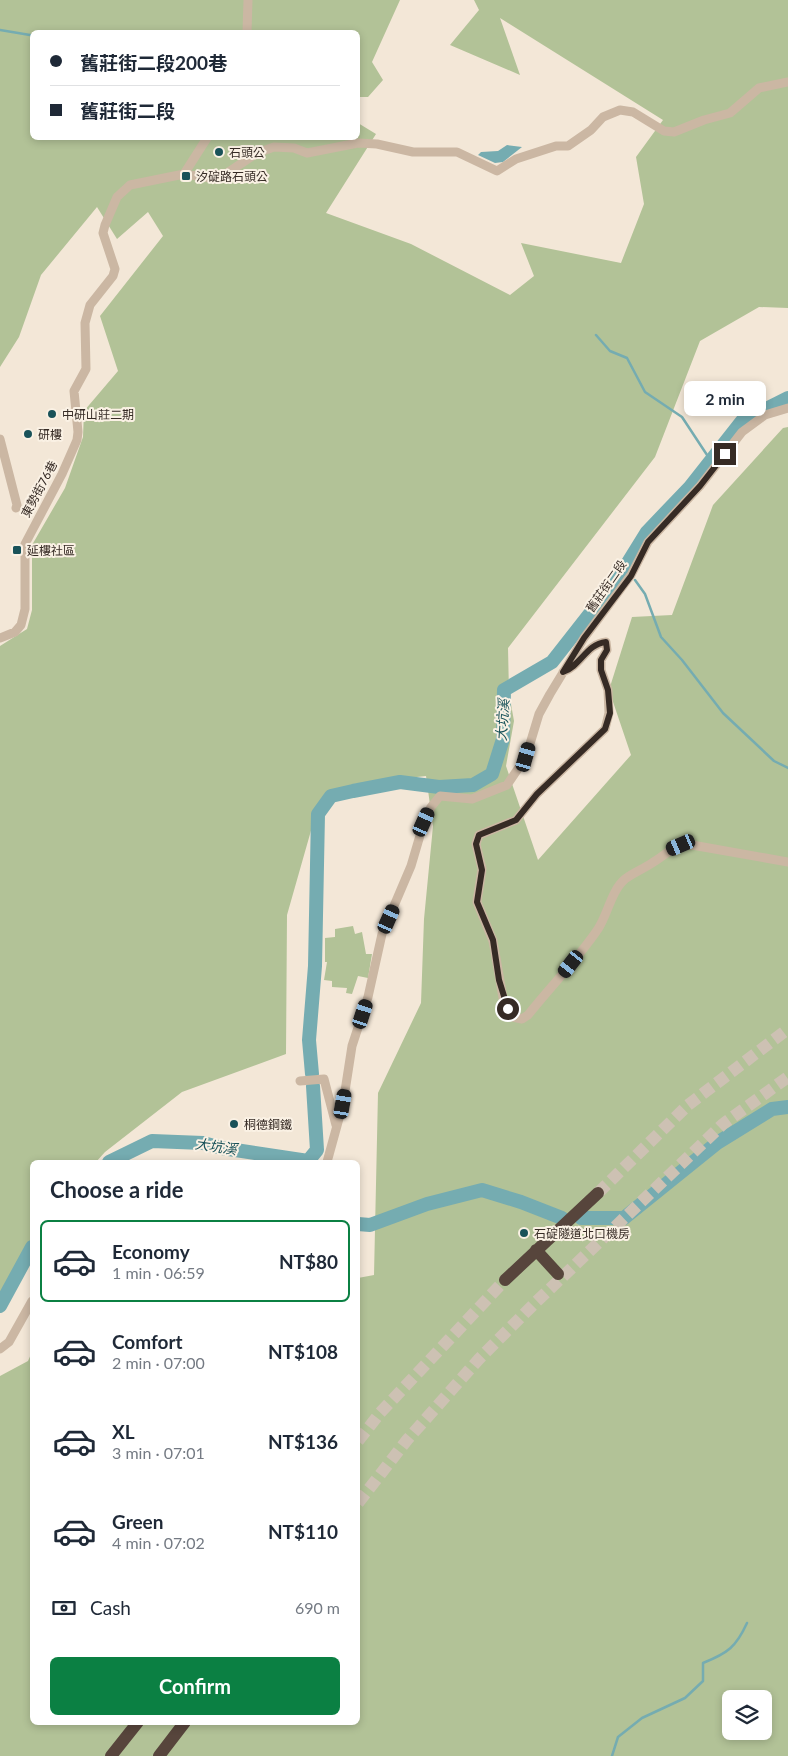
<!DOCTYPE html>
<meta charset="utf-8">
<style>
body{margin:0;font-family:Lato,"Noto Sans TC",sans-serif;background:#f2f2f3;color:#1f2937;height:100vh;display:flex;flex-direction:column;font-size:19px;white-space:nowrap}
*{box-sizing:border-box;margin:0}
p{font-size:16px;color:#747a83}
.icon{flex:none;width:28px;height:28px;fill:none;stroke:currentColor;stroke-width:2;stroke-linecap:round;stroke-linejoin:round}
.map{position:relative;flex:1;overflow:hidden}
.sheet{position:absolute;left:30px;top:1160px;width:330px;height:565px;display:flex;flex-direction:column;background:#fff;border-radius:8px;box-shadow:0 2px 8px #0003}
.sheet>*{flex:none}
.guide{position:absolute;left:30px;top:30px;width:330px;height:110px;border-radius:8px;box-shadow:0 2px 8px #0003;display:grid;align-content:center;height:110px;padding:0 20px;background:#fff}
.buttons{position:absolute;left:722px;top:1690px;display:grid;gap:10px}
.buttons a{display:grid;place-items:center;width:50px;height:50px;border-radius:8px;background:#fff;box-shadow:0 2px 8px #0003;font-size:25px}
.end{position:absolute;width:22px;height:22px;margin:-11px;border:6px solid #362b25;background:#fff;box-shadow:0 0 0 2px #fff}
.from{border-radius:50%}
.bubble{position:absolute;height:35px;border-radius:8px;background:#fff;box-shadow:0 2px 8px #0003;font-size:16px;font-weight:700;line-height:35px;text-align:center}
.car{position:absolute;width:15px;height:30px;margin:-15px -8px;border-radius:6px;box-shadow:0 0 4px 1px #0007;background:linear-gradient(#222 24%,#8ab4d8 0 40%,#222 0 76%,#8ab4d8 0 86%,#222 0)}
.guide b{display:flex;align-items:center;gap:18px;height:48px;font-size:19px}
.guide b+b{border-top:1px solid #e0e1e3}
.guide i{width:12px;height:12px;background:#1f2937}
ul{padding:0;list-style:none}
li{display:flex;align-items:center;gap:15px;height:82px;margin:0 10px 8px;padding:0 10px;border:2px solid transparent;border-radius:8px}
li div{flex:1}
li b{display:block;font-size:19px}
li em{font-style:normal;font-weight:700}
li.current{border-color:#0b8043}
li>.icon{width:45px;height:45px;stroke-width:1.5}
h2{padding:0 20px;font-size:22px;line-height:60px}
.pay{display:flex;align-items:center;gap:12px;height:55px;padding:0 20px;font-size:19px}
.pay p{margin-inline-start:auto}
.primary-button{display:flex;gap:10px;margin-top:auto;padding:10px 20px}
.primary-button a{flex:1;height:58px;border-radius:8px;background:#0b8043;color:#fff;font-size:20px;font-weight:700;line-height:58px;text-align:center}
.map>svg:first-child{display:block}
.green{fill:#b2c297;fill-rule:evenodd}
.water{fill:#75acb1}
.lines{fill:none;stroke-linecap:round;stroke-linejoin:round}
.stream{stroke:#75acb1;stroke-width:2.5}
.river{stroke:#75acb1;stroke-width:14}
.highway-tunnel{stroke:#cdc1b3;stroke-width:12;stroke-dasharray:12 6;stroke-linecap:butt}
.minor{stroke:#cbb7a3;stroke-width:9}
.highway{stroke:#57453c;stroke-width:12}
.route{stroke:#362b25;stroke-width:6}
.poi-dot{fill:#195259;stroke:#faf1e4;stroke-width:2}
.labels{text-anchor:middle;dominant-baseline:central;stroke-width:4;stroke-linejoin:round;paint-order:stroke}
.poi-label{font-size:12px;fill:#362b25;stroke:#faf1e4;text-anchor:start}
.street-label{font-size:12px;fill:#362b25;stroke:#faf1e4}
.water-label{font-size:14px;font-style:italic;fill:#195259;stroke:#faf1e4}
</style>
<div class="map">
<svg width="788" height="1756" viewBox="0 0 788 1756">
<rect width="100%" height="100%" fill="#f3e7d7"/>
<!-- green -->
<path class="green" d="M0 0H400L372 62 383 80 368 97H358V32H32V138H358V123L376 134 326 213 411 244 510 295 534 276 521 243 621 263 644 204 636 157 663 120 500 18 520 75 450 45 479 10 474 0H788V308L759 307 700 341 655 457 508 648 509 693 514 721 506 766 538 860 631 755 609 690 632 617 672 615 713 505 783 428 788 427V1756H0V1376L28 1361 32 1352V1722H358V1278L374 1275 378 1093 421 1003 424 919 433 826 426 776 354 784 316 813 287 915 286 1054 182 1092 105 1152 96 1162H32V1250L0 1307V646L27 629 32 610V545L65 488 83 437 84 411 118 371 100 316 163 236 148 212 117 239 97 207 41 275 19 337 0 367ZM731 1699H764V1731H731Z
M353 926 355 934 362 932 366 954H372L368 978 358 976 352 994 346 993 347 988 332 987V981L324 980 327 962H325V938L335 937V929Z"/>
<!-- water -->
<path class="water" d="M507 145 522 147 503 162 495 163 478 155 481 152 498 151Z"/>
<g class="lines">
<!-- stream -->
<path class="stream" d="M0 30 30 35
M596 335 610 351 627 358 645 392 682 417 711 461
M621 574 623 575
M635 580 645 594 661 637 682 660 723 713 774 761 788 768
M612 1756 618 1737 642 1718 685 1698 703 1681V1663C728 1653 736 1647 747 1623"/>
<!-- river -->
<path class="river" d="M312 1074 309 1040 315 966 318 814 331 796 353 791 400 782 439 787 473 785 492 774 503 739 504 690 552 662 621 574 647 532 690 487 742 421 788 398
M109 1162 152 1141 203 1143 222 1148 308 1161 317 1150 313 1086
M581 1218H624L717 1143 772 1109 788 1107
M358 1224 370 1225 427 1204 482 1190 521 1202 562 1218
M0 1306 32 1247"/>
<!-- highway-tunnel -->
<path class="highway-tunnel" d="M598 1193 688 1105 788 1029
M358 1441 380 1413 505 1280
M358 1503 407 1440 479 1359 534 1304 723 1124 788 1077"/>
<!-- minor -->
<path class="minor" d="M247 32 248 0
M184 174 207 138
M0 439 17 505 16 508
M0 638 15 632 21 625 25 609V544L62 474 77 440 78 432 74 391 86 369 85 323 90 305 113 276 115 269 103 233 105 225 117 197 130 185 184 174 218 179 257 153 274 147 294 148 307 153 358 143 377 144 413 152H457L497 171 516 159 556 146H568L591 130 603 117 620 110 633 112 664 131 674 132 704 120 730 113 759 88 788 82
M563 672C581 666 586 644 606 642L607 650 601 660V670L608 690 609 713 605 729 537 794 516 820 479 835 476 844 482 869 477 902 493 941 503 998 513 1017 522 1019 528 1015C551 986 577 960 598 929 608 914 611 891 625 879 633 873 643 869 652 863 666 855 673 844 692 845L788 862
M300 1081 324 1079 336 1125
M327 1162 343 1104 352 1046 368 997 382 934 411 866 424 822 431 807 440 796 472 799 507 785 526 757 539 714 550 694 584 638 631 575 648 542 700 486 742 432 765 415 788 408
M0 1349 9 1342 32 1301"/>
<!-- highway -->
<path class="highway" d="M536 1250 558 1274
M505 1280 598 1193
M111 1756 138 1722
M159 1756 185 1722"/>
</g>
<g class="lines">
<!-- route -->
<path class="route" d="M508 1009 499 980 493 940 477 902 482 870 476 844 479 835 516 820 537 794 605 729 610 713 608 690 601 670V660L607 650 606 642C586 644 581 666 563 672L584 638 631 576 648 542 700 486 725 454"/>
</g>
<!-- markers -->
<g class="poi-dot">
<circle cx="219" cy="152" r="5"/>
<rect x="181" y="171" width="10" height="10" rx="2.5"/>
<circle cx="52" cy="414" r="5"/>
<circle cx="28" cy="434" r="5"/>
<rect x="12" y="545" width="10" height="10" rx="2.5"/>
<circle cx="234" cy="1124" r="5"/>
<circle cx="524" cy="1233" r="5"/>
</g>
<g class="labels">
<!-- poi labels -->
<g class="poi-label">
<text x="229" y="152">石頭公</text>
<text x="196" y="176">汐碇路石頭公</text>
<text x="62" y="414">中研山莊二期</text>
<text x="38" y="434">研樓</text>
<text x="27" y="550">延樓社區</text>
<text x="244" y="1124">桐德鋼鐵</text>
<text x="534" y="1233">石碇隧道北口機房</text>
</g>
<!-- street labels -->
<g class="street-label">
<text transform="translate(39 489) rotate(-62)">東勢街76巷</text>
<text transform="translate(606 586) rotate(-55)">舊莊街二段</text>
</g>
<!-- water labels -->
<g class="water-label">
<text transform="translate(502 720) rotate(-86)">大坑溪</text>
<text transform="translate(216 1146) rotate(8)">大坑溪</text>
</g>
</g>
</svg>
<div class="buttons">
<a><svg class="icon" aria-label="layers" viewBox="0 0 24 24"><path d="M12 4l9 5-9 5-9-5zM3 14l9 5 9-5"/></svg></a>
</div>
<i class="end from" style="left:508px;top:1009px"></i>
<i class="end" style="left:725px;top:454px"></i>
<div class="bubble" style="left:684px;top:381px;width:82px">2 min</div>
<i class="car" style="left:526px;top:757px;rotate:16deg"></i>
<i class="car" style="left:424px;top:822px;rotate:24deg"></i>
<i class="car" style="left:681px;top:845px;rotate:247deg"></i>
<i class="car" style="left:389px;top:919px;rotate:24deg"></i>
<i class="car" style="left:571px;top:964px;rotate:218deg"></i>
<i class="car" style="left:363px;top:1014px;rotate:18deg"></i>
<i class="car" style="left:343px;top:1104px;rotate:10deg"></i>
<div class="guide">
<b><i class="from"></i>舊莊街二段200巷</b>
<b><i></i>舊莊街二段</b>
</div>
<section class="sheet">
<h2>Choose a ride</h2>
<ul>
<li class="current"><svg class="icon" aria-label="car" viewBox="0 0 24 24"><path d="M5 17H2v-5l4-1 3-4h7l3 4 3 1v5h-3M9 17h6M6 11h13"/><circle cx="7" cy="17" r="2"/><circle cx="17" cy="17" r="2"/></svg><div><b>Economy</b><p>1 min · 06:59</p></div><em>NT$80</em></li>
<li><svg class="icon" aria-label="car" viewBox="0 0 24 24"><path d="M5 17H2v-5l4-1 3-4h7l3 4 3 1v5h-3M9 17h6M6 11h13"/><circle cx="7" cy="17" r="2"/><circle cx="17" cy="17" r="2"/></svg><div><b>Comfort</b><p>2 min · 07:00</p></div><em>NT$108</em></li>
<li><svg class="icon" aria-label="car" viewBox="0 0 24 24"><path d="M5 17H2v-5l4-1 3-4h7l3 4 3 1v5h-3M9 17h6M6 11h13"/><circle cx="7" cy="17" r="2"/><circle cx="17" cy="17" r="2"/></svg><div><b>XL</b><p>3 min · 07:01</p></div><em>NT$136</em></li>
<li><svg class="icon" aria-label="car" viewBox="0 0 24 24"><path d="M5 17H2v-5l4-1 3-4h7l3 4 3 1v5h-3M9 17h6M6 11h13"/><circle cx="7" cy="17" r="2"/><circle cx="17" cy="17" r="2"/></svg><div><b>Green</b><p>4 min · 07:02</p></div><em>NT$110</em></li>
</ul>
<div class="pay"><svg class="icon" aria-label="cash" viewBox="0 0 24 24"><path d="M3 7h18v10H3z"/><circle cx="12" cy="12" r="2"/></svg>Cash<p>690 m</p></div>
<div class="primary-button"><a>Confirm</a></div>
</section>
</div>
